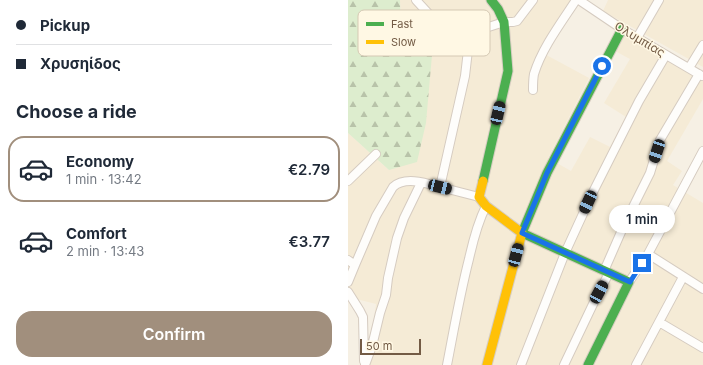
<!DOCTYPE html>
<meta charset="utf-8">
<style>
body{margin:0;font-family:Inter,sans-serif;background:#f2f2f3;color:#1f2937;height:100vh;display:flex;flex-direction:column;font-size:15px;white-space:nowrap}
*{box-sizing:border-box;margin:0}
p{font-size:13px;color:#747a83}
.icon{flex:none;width:22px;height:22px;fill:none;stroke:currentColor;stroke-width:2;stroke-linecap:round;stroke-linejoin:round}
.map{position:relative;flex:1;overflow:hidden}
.drawer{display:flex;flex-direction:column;background:#fff;width:348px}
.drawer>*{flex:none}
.guide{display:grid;align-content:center;height:88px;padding:0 16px;background:#fff}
.scale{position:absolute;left:12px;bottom:10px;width:61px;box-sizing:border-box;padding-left:4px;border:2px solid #735b45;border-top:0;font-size:11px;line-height:14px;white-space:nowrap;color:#735b45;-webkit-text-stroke:3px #fff8e4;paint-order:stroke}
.end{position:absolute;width:18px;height:18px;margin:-9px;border:5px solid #1a73e8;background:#fff;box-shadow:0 0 0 2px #fff}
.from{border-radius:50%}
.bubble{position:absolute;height:28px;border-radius:14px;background:#fff;box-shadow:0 2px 6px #0003;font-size:13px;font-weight:600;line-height:28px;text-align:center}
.car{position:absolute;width:12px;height:24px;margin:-12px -6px;border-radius:5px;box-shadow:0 0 3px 1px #0007;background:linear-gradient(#222 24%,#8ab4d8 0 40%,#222 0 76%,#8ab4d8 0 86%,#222 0)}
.guide b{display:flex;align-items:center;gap:14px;height:38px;font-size:15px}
.guide b+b{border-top:1px solid #e0e1e3}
.guide i{width:10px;height:10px;background:#1f2937}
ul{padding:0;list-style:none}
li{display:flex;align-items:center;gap:12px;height:66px;margin:0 8px 6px;padding:0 8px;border:2px solid transparent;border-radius:16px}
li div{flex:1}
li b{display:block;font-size:15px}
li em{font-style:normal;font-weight:600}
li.on{border-color:#a18f7d}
li>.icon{width:36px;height:36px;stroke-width:1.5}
h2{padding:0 16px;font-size:18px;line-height:48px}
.cta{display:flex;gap:8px;margin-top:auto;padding:8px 16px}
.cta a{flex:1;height:46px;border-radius:16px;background:#a18f7d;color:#fff;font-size:16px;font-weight:600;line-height:46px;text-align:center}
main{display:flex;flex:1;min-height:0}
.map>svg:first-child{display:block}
.residential{fill:#f5ebd6}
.forest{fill:url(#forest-firs)}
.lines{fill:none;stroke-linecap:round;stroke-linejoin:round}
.street-casing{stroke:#d5cbc0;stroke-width:10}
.fast-casing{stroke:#d6cdc1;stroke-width:11}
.slow-casing{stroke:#d6cdc1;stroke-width:11}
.street{stroke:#fefdfb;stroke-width:8}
.fast{stroke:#4caf50;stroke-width:9}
.slow{stroke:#ffc107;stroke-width:9}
.route{stroke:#1a73e8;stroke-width:5}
.labels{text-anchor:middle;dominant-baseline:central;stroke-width:3;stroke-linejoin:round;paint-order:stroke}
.street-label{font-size:12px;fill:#735b45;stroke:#fff8e4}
.key{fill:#fff8e4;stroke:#d5c9b4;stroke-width:1}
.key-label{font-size:11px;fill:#735b45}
</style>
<main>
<section class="drawer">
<div class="guide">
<b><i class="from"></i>Pickup</b>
<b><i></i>Χρυσηίδος</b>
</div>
<h2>Choose a ride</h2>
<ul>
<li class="on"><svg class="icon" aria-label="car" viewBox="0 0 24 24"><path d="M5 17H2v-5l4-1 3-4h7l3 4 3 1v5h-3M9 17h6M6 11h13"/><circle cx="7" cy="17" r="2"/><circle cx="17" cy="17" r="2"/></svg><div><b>Economy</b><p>1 min · 13:42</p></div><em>€2.79</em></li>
<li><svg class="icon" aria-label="car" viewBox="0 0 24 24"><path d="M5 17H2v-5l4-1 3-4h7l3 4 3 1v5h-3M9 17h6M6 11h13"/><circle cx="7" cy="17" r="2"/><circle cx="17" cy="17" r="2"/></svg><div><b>Comfort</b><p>2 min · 13:43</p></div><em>€3.77</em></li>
</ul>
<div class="cta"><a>Confirm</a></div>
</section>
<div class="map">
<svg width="355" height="365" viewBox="0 0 355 365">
<defs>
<pattern id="forest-firs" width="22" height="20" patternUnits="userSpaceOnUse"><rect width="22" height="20" fill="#ddedce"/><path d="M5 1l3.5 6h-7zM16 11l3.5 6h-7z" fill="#b8c3a9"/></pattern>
</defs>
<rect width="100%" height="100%" fill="#f6f0e4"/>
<!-- residential -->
<path class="residential" d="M52 0H223L191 51 241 78 200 158 223 171 242 137 262 147 278 117 256 103 282 59 267 51 276 34 355 80V99L319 161 334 171 325 185 355 203V365H20L28 304 0 297V133L41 170 53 34Z
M260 0H355V67L255 11Z"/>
<!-- forest -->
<path class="forest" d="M0 0H52L53 34 84 55 78 123 69 162 41 170 0 133Z"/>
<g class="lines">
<defs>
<path id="street" d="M68 0 102 37 109 38 122 33
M231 0 274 29 354 76
M289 38 311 0
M341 68 355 45
M185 90C185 85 185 79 186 74 194 48 213 23 228 0
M0 181 28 154
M131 197 92 187 117 76 122 33 156 22H165L169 21 185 0
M300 254 355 151
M0 260 7 265 0 282
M7 265 28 216 45 187C57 176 78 183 92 187
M256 271 277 223 302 173 312 140 351 74
M281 282 300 254 355 289
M0 292 12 311 15 317 16 361
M311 322 355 348
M17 365 24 346 32 313 38 295 40 278 49 238 56 218 73 183
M99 365C106 329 112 294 121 259 125 241 130 222 138 206
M173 365 217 253 245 192 291 101 318 55
M216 365 246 302 261 273
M288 365 335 277"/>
<path id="fast" d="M135 181 160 71 156 22 150 9 143 0
M240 365 281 282 174 233 199 173 274 29"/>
<path id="slow" d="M135 181 131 197 138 206 174 233 139 365"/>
</defs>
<!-- street casing -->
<use href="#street" class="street-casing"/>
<!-- fast casing -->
<use href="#fast" class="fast-casing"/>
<!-- slow casing -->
<use href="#slow" class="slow-casing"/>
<!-- street -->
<use href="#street" class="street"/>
<!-- fast -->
<use href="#fast" class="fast"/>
<!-- slow -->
<use href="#slow" class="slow"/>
</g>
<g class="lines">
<!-- route -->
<path class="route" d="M254 66 199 173 174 233 282 282 294 263"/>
</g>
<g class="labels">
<!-- street labels -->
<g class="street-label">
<text transform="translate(292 39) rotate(31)">Ολυμπίας</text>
</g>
</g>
<!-- legend -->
<rect x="10" y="10" width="132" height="46" rx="6" class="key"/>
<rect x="18" y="22" width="18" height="4" fill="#4caf50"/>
<rect x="18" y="40" width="18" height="4" fill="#ffc107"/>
<g class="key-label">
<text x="43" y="28">Fast</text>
<text x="43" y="46">Slow</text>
</g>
</svg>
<div class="scale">50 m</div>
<i class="end from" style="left:254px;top:66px"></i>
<i class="end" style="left:294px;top:263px"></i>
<div class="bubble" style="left:261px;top:205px;width:66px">1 min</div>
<i class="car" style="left:150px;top:113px;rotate:13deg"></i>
<i class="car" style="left:309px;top:151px;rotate:198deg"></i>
<i class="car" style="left:92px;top:187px;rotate:104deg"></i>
<i class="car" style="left:240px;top:202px;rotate:205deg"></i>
<i class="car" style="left:168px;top:255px;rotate:15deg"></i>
<i class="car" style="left:251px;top:292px;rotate:28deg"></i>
</div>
</main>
